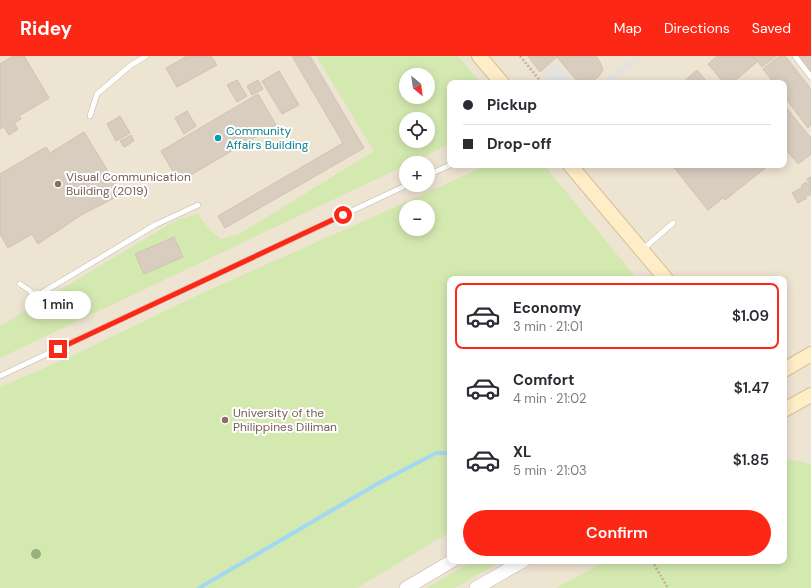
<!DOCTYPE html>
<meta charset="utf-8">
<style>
body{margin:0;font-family:"DM Sans",sans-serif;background:#f7f7f7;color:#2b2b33;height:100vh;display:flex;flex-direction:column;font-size:15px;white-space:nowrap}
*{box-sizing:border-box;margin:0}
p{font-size:13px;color:#7c7c81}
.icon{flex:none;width:22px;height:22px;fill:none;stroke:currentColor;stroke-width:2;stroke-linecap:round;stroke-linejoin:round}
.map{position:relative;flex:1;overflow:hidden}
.side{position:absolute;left:447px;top:220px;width:340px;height:288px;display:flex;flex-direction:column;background:#fff;border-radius:8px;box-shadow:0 2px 10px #0003}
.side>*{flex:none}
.guide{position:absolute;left:447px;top:24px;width:340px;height:88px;border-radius:8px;box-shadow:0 2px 10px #0003;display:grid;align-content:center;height:88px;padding:0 16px;background:#fff}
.needle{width:26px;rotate:151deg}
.tools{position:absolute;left:399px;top:12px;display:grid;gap:8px}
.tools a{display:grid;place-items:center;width:36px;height:36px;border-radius:50%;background:#fff;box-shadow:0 2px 10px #0003;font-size:20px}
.end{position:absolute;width:18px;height:18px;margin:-9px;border:5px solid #fd2716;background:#fff;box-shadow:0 0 0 2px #fff}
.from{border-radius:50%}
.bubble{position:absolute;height:28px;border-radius:14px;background:#fff;box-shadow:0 2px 10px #0003;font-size:13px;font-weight:600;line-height:28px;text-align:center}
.guide b{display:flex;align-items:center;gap:14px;height:38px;font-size:15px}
.guide b+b{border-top:1px solid #e1e1e2}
.guide i{width:10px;height:10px;background:#2b2b33}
ul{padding:7px 0 0;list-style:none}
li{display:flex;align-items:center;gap:12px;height:66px;margin:0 8px 6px;padding:0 8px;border:2px solid transparent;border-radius:8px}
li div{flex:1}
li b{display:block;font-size:15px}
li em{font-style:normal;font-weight:600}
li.selected{border-color:#fd2716}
li>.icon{width:36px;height:36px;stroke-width:1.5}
.cta{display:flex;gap:8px;margin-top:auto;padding:8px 16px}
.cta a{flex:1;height:46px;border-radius:24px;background:#fd2716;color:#fff;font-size:16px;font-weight:600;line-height:46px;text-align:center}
header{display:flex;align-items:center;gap:24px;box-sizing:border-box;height:56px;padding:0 20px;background:#fd2716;color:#fff}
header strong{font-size:19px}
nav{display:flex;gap:22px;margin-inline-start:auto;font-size:14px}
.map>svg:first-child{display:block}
.education{fill:#eee4d2;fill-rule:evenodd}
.green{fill:#d4e9b0;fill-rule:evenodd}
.parking{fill:#e5e3e0}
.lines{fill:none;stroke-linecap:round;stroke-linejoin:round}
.stream{stroke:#a3d8f2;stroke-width:4}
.building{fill:#d9cdc0;stroke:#d1c2b0}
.service-casing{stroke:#c0b7aa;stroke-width:6}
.tertiary-casing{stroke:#c0b7aa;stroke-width:14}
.secondary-casing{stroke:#d5c097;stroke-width:16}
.path{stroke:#c2b19b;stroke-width:2.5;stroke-dasharray:2 2;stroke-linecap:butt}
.service{stroke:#fff;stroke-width:5}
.tertiary{stroke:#fff;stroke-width:13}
.secondary{stroke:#ffedc7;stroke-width:14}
.tree{fill:#99b07e}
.route{stroke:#fd2716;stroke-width:5}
.culture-dot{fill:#0f9aa8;stroke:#fff;stroke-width:1.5}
.education-dot{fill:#8d6e63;stroke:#fff;stroke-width:1.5}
.labels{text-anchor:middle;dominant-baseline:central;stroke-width:4;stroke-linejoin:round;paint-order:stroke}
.culture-label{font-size:12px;fill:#0d838f;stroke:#fff;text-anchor:start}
.education-label{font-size:12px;fill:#785e54;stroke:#fff;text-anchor:start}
</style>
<header>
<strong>Ridey</strong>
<nav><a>Map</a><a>Directions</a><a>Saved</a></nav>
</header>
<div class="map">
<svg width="811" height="532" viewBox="0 0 811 532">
<rect width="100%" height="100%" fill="#f4f0e8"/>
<!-- education -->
<path class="education" d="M0 0H811V532H0ZM406 19H428V41H406ZM450 27H784V109H450ZM406 63H428V85H406ZM406 107H428V129H406ZM406 151H428V173H406ZM450 223H784V505H450Z"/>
<!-- green -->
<path class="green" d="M316 0H458L481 27H450V88L411 107H406V109L0 302V270L178 163 198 158 210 174 221 183 239 178 374 95ZM406 19H428V41H406ZM406 63H428V85H406Z
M486 109H544L637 223H450V476L357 532H0V331L72 300 200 238 422 139ZM406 151H428V173H406Z
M794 404 811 408V532H556L606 505H784V405Z
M473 505H502L455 532H426Z"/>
<!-- parking -->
<path class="parking" d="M634 0H644L610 27H601Z
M556 6 574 27H551L542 18Z"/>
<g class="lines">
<!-- stream -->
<path class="stream" d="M199 532 377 428 436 397H450"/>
</g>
<!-- building -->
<path class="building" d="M13 0H24L49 42 19 60 21 63 14 67 18 73 9 79 4 71 0 73V8Z
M187 0H211L217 9 177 31 166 12Z
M292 0H310L364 92 225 172 218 160 343 87Z
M528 0H596L600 6 603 14 599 20 591 27 578 26 557 1 540 16Z
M717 0H752L757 6 732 27H724L708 8Z
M753 0H776L762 11Z
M779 0H785L811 33V69L808 72 784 40V27H774L763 13Z
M798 0H811V16Z
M697 14 708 27H682Z
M279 15 299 49 282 58 262 25Z
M237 24 247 40 237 46 227 29Z
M258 24 263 33 252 39 247 30Z
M258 38 276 69 179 126 161 95Z
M784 49 811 82V98L798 108 784 91Z
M187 55 196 70 184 78 175 62Z
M120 60 130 77 116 85 107 68Z
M84 76 122 138 83 158 38 188 32 178 8 192 0 178V118L46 91 50 97Z
M131 79 134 85 124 91 120 85Z
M672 109H697L700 112 703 109H769L725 144 723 142 708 154Z
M810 121 811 123V131L807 123Z
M806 126 811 132V138L808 140 801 130Z
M801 132 807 142 798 147 792 137Z
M174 181 183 201 144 218 135 198Z"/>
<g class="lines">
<defs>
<path id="service" d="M795 0 811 21
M90 60 97 38 131 9 146 0
M428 119 450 109
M642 194 673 167
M20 228 29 234 35 241 155 169 198 149
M0 320 407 129"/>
<path id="tertiary" d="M406 532 452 505
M476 532 523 505"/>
<path id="secondary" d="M479 0 502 27
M570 109 666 223
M784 314 811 298
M784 354 811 339"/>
</defs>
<!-- service casing -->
<use href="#service" class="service-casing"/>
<!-- tertiary casing -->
<use href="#tertiary" class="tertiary-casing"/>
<!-- secondary casing -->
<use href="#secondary" class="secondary-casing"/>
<!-- path -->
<path class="path" d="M520 0 542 27
M652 505 668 532"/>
<!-- service -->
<use href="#service" class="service"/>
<!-- tertiary -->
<use href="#tertiary" class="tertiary"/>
<!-- secondary -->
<use href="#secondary" class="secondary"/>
</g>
<!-- trees -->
<circle class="tree" cx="36" cy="498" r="5"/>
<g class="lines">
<!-- route -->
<path class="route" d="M58 293 343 159"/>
</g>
<!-- markers -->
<circle class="culture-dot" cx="218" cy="82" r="4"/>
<g class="education-dot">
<circle cx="58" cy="128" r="4"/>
<circle cx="225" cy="364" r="4"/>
</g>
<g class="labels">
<!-- culture labels -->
<g class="culture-label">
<text x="226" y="75">Community<tspan x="226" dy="14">Affairs Building</tspan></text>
</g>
<!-- education labels -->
<g class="education-label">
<text x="66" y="121">Visual Communication<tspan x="66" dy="14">Building (2019)</tspan></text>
<text x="233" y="357">University of the<tspan x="233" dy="14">Philippines Diliman</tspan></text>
</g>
</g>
</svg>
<div class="tools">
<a><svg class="needle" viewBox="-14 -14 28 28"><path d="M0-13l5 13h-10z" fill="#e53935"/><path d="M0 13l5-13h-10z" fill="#7c7c81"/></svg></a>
<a><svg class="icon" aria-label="locate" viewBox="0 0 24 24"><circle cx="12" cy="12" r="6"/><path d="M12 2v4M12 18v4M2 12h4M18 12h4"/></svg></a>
<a>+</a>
<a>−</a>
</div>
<i class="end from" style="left:343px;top:159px"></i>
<i class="end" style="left:58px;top:293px"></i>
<div class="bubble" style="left:25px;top:235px;width:66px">1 min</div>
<div class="guide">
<b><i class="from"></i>Pickup</b>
<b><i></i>Drop-off</b>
</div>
<section class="side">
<ul>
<li class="selected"><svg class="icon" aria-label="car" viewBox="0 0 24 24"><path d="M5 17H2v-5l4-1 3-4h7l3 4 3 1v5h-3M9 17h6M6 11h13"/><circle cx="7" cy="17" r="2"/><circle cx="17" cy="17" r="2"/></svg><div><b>Economy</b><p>3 min · 21:01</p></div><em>$1.09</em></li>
<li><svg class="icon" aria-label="car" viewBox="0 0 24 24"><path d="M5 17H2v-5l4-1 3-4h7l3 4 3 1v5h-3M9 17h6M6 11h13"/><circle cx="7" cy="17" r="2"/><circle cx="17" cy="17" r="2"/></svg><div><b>Comfort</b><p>4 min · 21:02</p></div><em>$1.47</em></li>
<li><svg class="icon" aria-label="car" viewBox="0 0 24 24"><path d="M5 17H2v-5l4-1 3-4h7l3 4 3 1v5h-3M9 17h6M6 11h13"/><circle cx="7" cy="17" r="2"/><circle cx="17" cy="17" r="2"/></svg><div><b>XL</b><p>5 min · 21:03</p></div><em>$1.85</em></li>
</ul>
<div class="cta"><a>Confirm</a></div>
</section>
</div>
